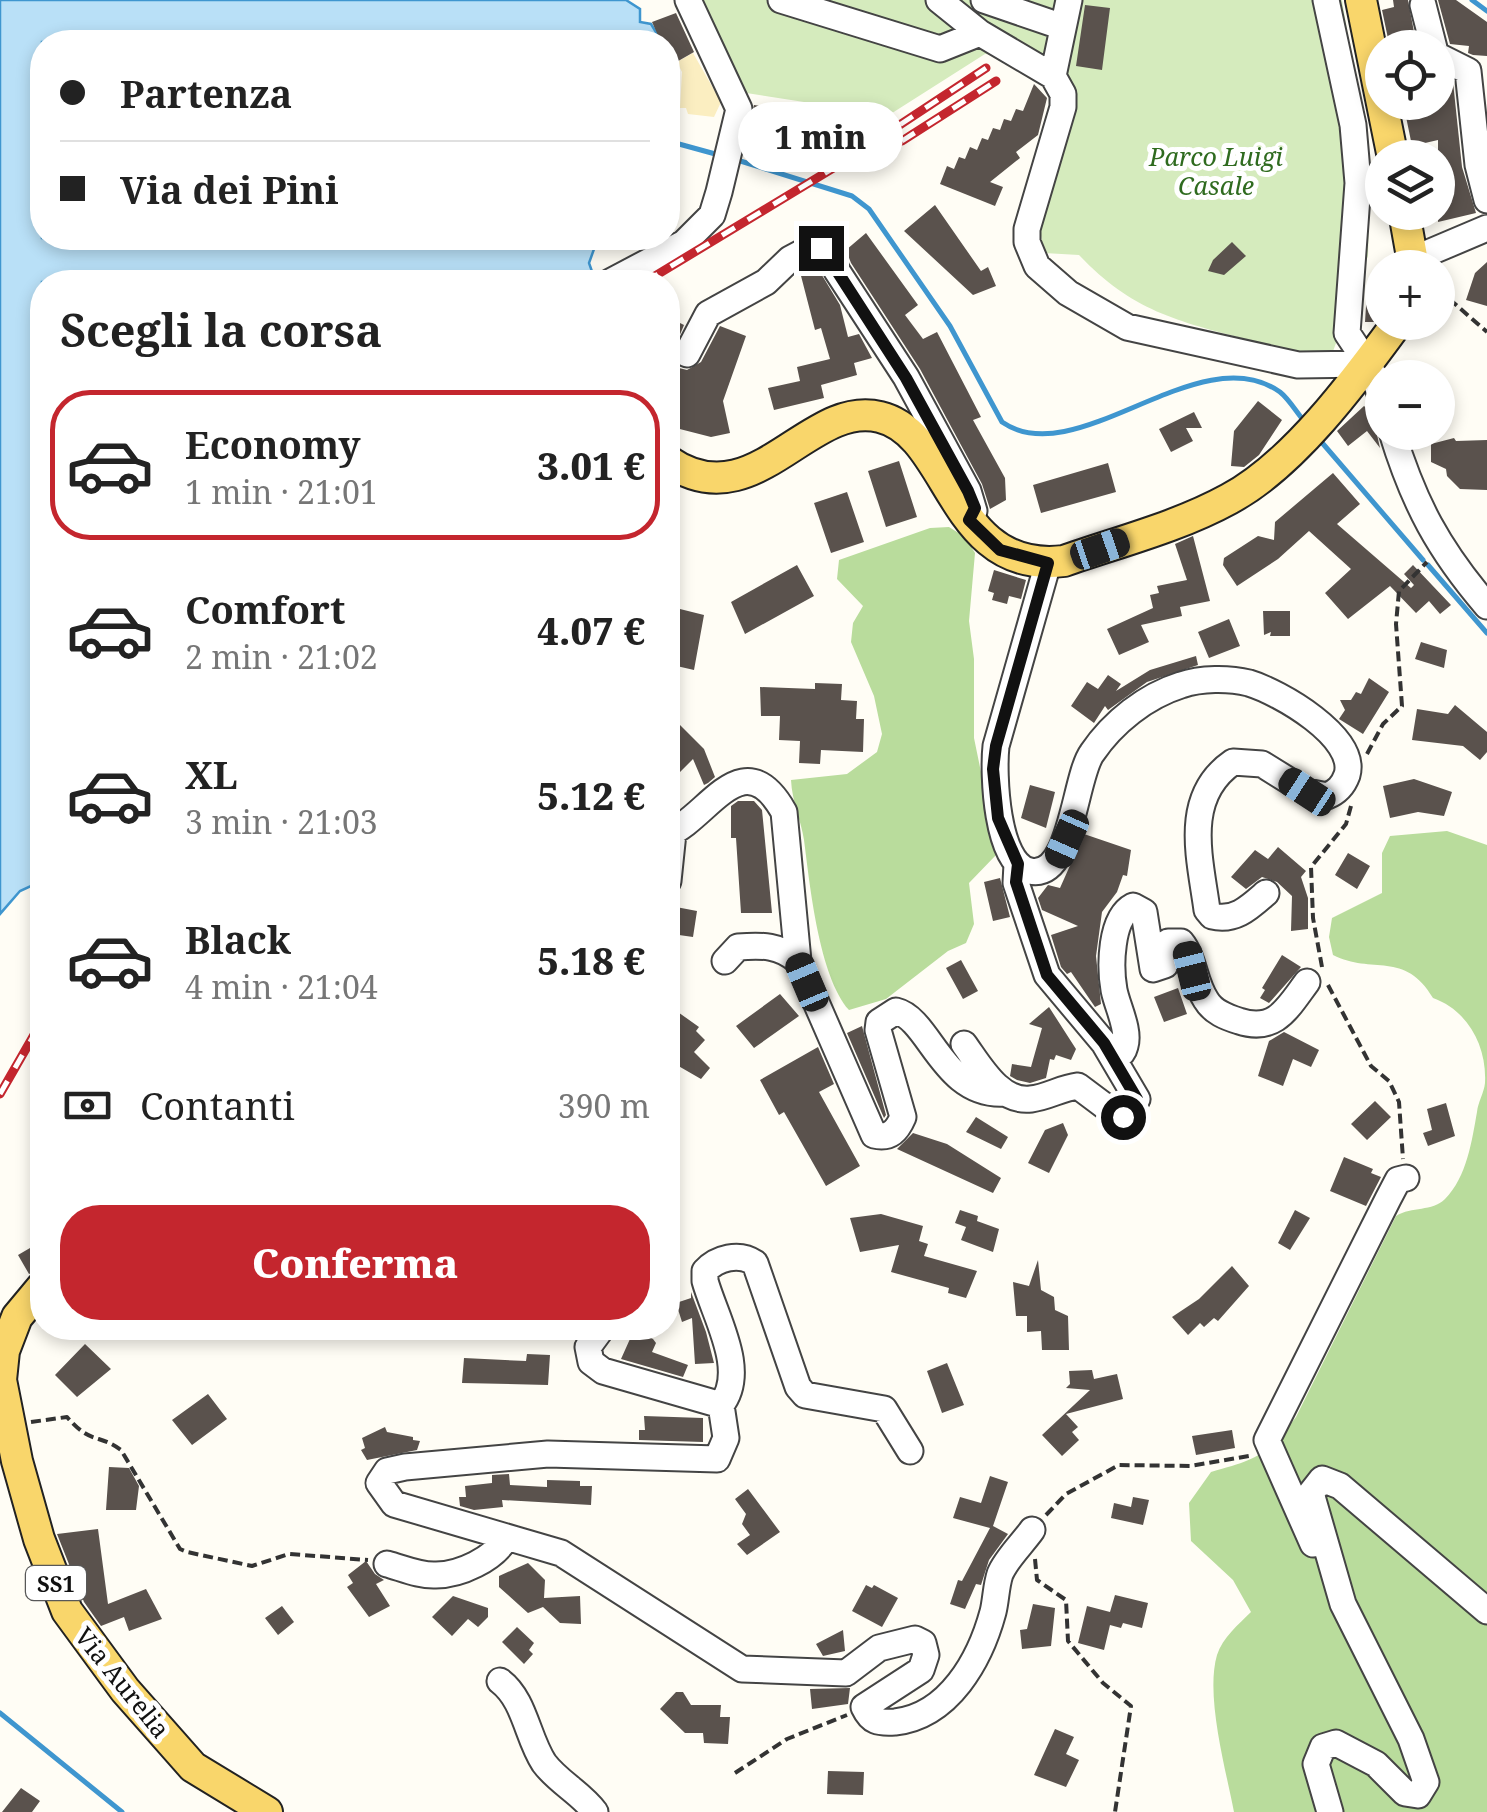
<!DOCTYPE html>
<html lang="it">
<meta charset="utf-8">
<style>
body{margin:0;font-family:"Noto Serif",serif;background:#f2f2f2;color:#222;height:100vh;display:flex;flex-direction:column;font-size:38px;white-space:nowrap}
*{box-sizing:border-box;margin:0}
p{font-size:32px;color:#767676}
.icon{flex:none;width:55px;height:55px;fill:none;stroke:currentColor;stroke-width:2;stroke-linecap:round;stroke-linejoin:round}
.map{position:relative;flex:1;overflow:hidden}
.sheet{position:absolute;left:30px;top:270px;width:650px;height:1070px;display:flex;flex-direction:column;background:#fff;border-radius:40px;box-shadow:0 5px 15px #0003}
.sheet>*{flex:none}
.hud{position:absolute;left:30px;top:30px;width:650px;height:220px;border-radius:40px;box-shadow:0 5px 15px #0003;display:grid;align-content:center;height:220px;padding:0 30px;background:#fff}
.controls{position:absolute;left:1365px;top:30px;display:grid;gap:20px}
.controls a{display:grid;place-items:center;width:90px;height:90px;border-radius:50%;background:#fff;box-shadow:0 5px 15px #0003;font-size:50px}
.end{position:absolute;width:45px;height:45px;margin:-22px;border:12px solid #111;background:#fff;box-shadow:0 0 0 5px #fff}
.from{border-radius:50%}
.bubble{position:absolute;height:70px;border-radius:35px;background:#fff;box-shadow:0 5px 15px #0003;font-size:32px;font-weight:800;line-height:70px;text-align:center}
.car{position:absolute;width:30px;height:60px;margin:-30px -15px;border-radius:12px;box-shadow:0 0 8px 2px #0007;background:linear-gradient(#222 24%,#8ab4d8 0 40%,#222 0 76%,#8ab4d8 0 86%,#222 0)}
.hud b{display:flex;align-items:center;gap:35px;height:95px;font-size:38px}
.hud b+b{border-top:2px solid #e0e0e0}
.hud i{width:25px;height:25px;background:#222}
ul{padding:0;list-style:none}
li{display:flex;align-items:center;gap:30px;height:150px;margin:0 20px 15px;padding:0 10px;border:5px solid transparent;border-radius:40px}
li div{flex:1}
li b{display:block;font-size:38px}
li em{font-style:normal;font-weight:800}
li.selected{border-color:#c4262e}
li>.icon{width:90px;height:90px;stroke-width:1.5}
h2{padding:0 30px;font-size:45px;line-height:120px}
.pay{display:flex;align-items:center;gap:25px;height:110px;padding:0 30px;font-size:38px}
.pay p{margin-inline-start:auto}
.cta{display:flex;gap:20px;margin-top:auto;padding:20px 30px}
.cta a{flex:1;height:115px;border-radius:40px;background:#c4262e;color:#fff;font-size:40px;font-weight:800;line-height:115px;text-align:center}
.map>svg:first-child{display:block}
.green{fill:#d5ebbd}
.forest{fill:#b9dc9c}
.sand{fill:#fbeec1}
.water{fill:#b9e0f7;stroke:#3f96cf;stroke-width:2.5}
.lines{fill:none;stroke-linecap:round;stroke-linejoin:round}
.stream{stroke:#3f96cf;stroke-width:5}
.building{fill:#5a524d}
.minor-casing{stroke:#444;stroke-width:29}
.major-casing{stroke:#222;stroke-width:34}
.path{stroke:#333;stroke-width:4;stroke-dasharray:10 5;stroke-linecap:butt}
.minor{stroke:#fff;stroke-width:25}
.major{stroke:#f9d66b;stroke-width:30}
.rail-casing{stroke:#c4262e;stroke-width:9}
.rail{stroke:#fff;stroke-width:5;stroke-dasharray:15;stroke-linecap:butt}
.route{stroke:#111;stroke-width:12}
.labels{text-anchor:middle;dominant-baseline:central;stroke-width:10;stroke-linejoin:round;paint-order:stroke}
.shield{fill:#fff;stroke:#585858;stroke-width:2.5}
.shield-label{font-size:22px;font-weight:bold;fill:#111}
.park-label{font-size:25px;font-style:italic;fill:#2f6b1f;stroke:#fff}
.street-label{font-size:25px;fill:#111;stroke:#fff}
</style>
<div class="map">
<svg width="1487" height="1812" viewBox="0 0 1487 1812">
<rect width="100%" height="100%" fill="#fffdf5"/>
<!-- green -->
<path class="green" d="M700 0H1342L1370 167 1368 256 1332 354C1299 357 1281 349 1249 340 1177 321 1132 311 1079 255L1044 253 1040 230 1073 108 1039 59 985 54 878 122 840 139 804 102 740 92Z"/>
<!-- forest -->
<path class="forest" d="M949 527 965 537 975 553 969 621 974 659V738L982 777 1001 836 997 854 969 883 974 924 966 943 948 951 886 999 849 1010C819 976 810 886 804 840 801 820 792 802 791 780L847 774 877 752 882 734 874 696 851 642 853 623 863 606 837 579 839 560 930 528Z
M1447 831 1487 845V1812H1234C1226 1770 1205 1696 1217 1655 1223 1637 1238 1625 1251 1612L1233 1580 1191 1541 1189 1503 1211 1472C1258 1459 1266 1456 1296 1417L1396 1216C1412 1206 1432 1212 1445 1199 1467 1177 1472 1140 1477 1112 1478 1102 1484 1093 1485 1083 1487 1045 1467 1010 1433 998 1405 950 1372 975 1333 955L1329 937 1332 918 1382 893V853L1390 836Z"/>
<!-- sand -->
<path class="sand" d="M693 53 721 102 714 117 688 114 686 108H680L682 72 677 62Z"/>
<!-- water -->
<path class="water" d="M0 0H626L640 9V22L651 24 662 42H42V238H598L589 263 595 280 589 282 568 275 548 282H42V881L20 891 0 914Z"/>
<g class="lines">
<!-- stream -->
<path class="stream" d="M1472 0 1487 11
M668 141 719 155
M734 159 852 196 869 209 950 326 1002 422C1077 474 1199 335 1280 392 1289 399 1297 413 1305 422
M1318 438 1423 560
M1428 565 1487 633
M0 1713 122 1812"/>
</g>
<!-- building -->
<path class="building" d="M1393 0H1408L1417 48H1390L1382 10 1394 7Z
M1438 0H1456L1487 22V56L1473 55 1468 53 1469 46 1450 44Z
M1085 5 1110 8 1102 70 1076 66Z
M676 13 694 52 673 64 668 42H661L652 22Z
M1453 82 1462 167 1476 213 1438 222V140L1412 146 1403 102H1438V84Z
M1034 84 1047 98 1038 135 1016 152 1020 158 990 182 1003 187 995 206 940 184 947 166 954 169 959 157 965 159 970 147 977 150 982 138 988 140 993 128 1000 130 1004 119 1011 121 1016 109 1023 111Z
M754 105 767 107 764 124 801 132 795 162 745 152Z
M935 205 981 271 988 267 996 286 973 295 904 231Z
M866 233 918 305 905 315 923 339 937 332 981 417 973 420 1005 478 1006 500 990 509 982 484 920 369 851 263 846 250Z
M1232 242 1246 256 1224 275 1208 271 1213 260Z
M1487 262V306L1466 300 1475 273Z
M809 267H817L840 305 848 337 859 334 872 358 854 363 857 375 821 385 824 398 774 410 768 388 800 381 797 367 830 359 821 328 815 330 800 272Z
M1367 291 1382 293V312L1374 322H1365Z
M676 321 684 325 671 356 679 368 687 370 701 362 720 326 746 336 723 401 730 433 711 437 668 426V325Z
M1258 401 1282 420 1259 455 1244 467 1231 466 1234 431Z
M1364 406 1381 420 1376 430 1380 448 1367 431 1348 446 1337 431Z
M1194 412 1202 428H1186L1193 441 1171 452 1159 429Z
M1454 438 1456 441 1487 440V490L1460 489 1447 476 1446 469 1431 462V444Z
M899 461 917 517 886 527 868 471Z
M1108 463 1116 492 1041 513 1033 485Z
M1333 473 1360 504 1337 524 1411 588 1414 585 1404 574 1413 565 1451 605 1440 614 1429 601 1416 613 1390 586 1348 619 1325 593 1351 569 1309 531 1278 559 1237 586 1223 565 1224 558 1258 536 1274 540 1275 522Z
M847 492 864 542 831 553 814 503Z
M1193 536 1210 601 1180 607 1182 616 1141 625 1149 642 1119 655 1107 629 1153 608 1150 595 1159 593 1157 586 1187 580 1175 544Z
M797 565 814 596 745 634 731 602Z
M994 570 1026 580 1021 599 1009 596 1007 604 992 600 994 593 988 591Z
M668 606 704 615 694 670 668 664Z
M1263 611H1290V636H1270L1271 632 1264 635Z
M1229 619 1240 646 1209 658 1198 632Z
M1421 642 1447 650 1444 668 1415 659Z
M1196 656 1198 665 1147 682 1108 710 1105 706 1094 723 1071 706 1087 682 1098 689 1108 675 1121 684 1116 691 1150 670Z
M1369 678 1389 692 1363 734 1339 719 1345 710 1340 700H1351L1356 692 1361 694Z
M815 683 842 684 841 700 857 701 856 719H864L863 752 821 750 820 764 799 763 800 741 779 740 780 716H761L760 687 815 689Z
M1455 705 1487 732V752L1480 760 1463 746 1412 740 1417 709 1448 714Z
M678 723 704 749 715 777 708 783 704 785 693 759 677 775 668 766V751L675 744 670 738 679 729Z
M1414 779 1452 792 1444 816 1418 812 1390 818 1383 786Z
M1030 785 1055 792 1046 828 1021 818Z
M738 801H754L762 810 772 913H741L736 838H731V806Z
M1084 834 1131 850 1127 876 1123 875 1117 892 1102 912 1096 956 1101 1004 1095 1007 1071 972 1067 974 1061 967 1051 935 1078 926 1042 910 1038 898 1048 885 1060 888Z
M1278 847 1306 871 1301 877 1308 898V929L1291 931 1292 896 1277 882 1262 877 1246 889 1231 877 1255 850 1268 859Z
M1348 853 1370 866 1357 889 1335 875Z
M1000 878 1010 917 993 921 984 882Z
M676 907 697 911 693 937 672 934Z
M1282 955 1301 967 1269 1003 1260 998 1265 990 1262 988Z
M961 960 978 991 963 999 946 968Z
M1178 988 1187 1014 1164 1022 1154 997Z
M780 994 799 1016 754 1048 736 1026Z
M668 1005 699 1027 696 1031 705 1040 694 1052 710 1068 701 1079 668 1060Z
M1049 1007 1076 1049 1071 1060 1056 1055 1054 1060 1050 1059 1046 1078 1030 1083 1017 1080 1010 1076 1012 1064 1031 1067 1042 1028 1029 1024Z
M862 1026 886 1115 884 1118 847 1033Z
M1284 1032 1319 1050 1311 1067 1293 1059 1283 1086 1258 1076 1269 1041Z
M818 1047 834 1084 819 1092 860 1166 826 1186 784 1112 779 1115 760 1080Z
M1375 1101 1391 1117 1367 1140 1351 1124Z
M1446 1103 1455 1136 1428 1146 1423 1133 1432 1130 1427 1109Z
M976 1117 1008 1137 1001 1149 966 1132Z
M1063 1123 1068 1135 1049 1173 1028 1163 1045 1130Z
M913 1133 947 1144 1001 1178 993 1193 897 1149Z
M1344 1157 1373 1169 1371 1173 1381 1177 1366 1206 1330 1191Z
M960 1210 978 1216 977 1221 999 1229 993 1252 961 1240 966 1227 955 1223Z
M1295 1210 1310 1218 1290 1250 1278 1243Z
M881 1214 923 1226 919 1241 928 1244 924 1256 977 1271 966 1298 948 1293 949 1288 891 1272 899 1245 860 1252 850 1218Z
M42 1241V1269L29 1274 18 1255Z
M1038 1260 1041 1290 1054 1297 1055 1310 1068 1316 1069 1350H1042L1041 1331 1027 1332V1316H1016L1013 1282 1029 1286Z
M1232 1266 1249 1286 1218 1321 1214 1318 1204 1327 1200 1323 1188 1335 1172 1317 1199 1299Z
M691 1292 706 1332 714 1363 695 1364 692 1318 682 1322 676 1303 691 1298Z
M634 1330 653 1339 656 1343 652 1352 688 1365 683 1377 621 1359Z
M85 1344 111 1369 77 1397 55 1375Z
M527 1354 550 1355 548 1385 462 1383 464 1358 526 1361Z
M947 1363 964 1405 942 1413 927 1371Z
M1092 1370 1094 1379 1117 1374 1123 1399 1066 1414 1078 1427 1072 1432 1079 1440 1062 1456 1042 1435 1090 1390 1066 1388 1070 1384 1069 1371Z
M208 1394 227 1419 192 1445 172 1420Z
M644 1416 703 1418V1442L639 1440V1430H645Z
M385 1427 387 1432 413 1437V1440L420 1441 417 1450 367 1460 361 1450 365 1448 362 1438Z
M1232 1430 1235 1448 1196 1455 1192 1436Z
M109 1467 129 1468 139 1486 136 1510H106Z
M509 1474 510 1485 547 1487V1480L580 1481V1486H592L591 1505 502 1500 503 1507 474 1510 460 1506 459 1497H466L465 1486 492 1483V1475Z
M990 1476 1008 1482 993 1526 1008 1534 989 1560 981 1585 976 1584 965 1609 950 1604 958 1580 962 1581 990 1528 953 1518 960 1497 981 1503Z
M748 1489 780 1532 747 1555 737 1544 750 1535 742 1524 746 1514 735 1499Z
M1133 1497 1149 1500 1143 1525 1111 1518 1114 1503 1131 1507Z
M98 1529 108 1604 146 1589 162 1619 129 1631 124 1617 101 1626 84 1602 57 1534Z
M366 1561 375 1574 384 1580 376 1584 390 1606 369 1617 347 1587 353 1583 348 1575Z
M528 1563 545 1580 544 1598 580 1596 581 1624 560 1623 543 1607 528 1613 499 1587V1576Z
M866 1585 872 1588 874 1585 898 1598 882 1627 852 1611Z
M1115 1595 1148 1603 1142 1628 1123 1623 1121 1628 1110 1625 1104 1650 1078 1643 1087 1606 1110 1612Z
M453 1596 488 1608V1617L478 1627 468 1619 452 1636 432 1617Z
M1033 1604 1055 1608 1051 1646 1022 1649 1020 1630 1027 1629Z
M282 1606 294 1622 278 1635 265 1618Z
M517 1627 534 1643 529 1650 533 1654 524 1664 502 1642Z
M843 1630 845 1651 823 1656 816 1644Z
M850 1688 848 1704 812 1709 810 1689Z
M676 1692H683L691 1705H721L720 1717H730L728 1744 704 1743 703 1733H685L660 1709Z
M1055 1729 1074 1737 1066 1754 1079 1760 1066 1787 1034 1775Z
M828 1771 864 1772 863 1795 827 1794Z
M21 1788 40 1801 32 1812H2Z"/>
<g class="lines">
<defs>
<path id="minor" d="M781 0 940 49 980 33 1053 76 1063 94V107L1027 229V242L1037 266 1068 293 1127 327 1298 365 1367 364
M939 0 980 33
M984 0 1063 27
M1326 0 1353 125 1358 183 1347 333 1371 369 1382 399
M1423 5 1434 48
M1438 56 1468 71 1478 165 1487 200
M1053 76 1069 0
M1414 265 1428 253 1487 228
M610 282 684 243 712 215 719 192 739 109 688 0
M687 354 708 314 766 282 790 259 805 251 828 250 837 271 906 377 968 491 974 511
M1392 432C1414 504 1439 550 1487 606
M1048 563 996 746C993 773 996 864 1030 871 1072 880 1074 778 1092 753 1113 722 1146 696 1181 685 1201 678 1229 678 1249 683 1279 692 1358 737 1347 775 1343 786 1337 792 1327 796L1307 792 1262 764 1233 762C1182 797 1200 858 1207 910L1212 916C1235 922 1250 907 1266 893
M668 834C708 818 743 739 784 812L798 961
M668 881 673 833
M725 961 738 947C762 945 780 945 798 961L874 1135C890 1139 897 1131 903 1117L878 1030 879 1022 896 1011C930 1019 943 1097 1005 1093
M964 1044C980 1066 1000 1103 1031 1099 1048 1097 1061 1088 1078 1086L1118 1116 1129 1113 1137 1099 1104 1043 1047 975 1016 883 1017 864
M1115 1058C1120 1054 1123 1054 1125 1046 1130 1030 1117 1006 1114 990 1110 967 1110 918 1133 906L1144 912 1153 969 1165 965 1168 942H1181C1194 958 1194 982 1206 1000 1213 1012 1226 1017 1239 1021 1275 1033 1287 1009 1307 982
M602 1328 588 1347 591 1362 603 1371 721 1405C748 1371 715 1317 705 1281V1271C717 1258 739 1252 755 1263L798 1387 805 1395 884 1409 910 1451
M721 1405 726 1438 717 1459 548 1454 405 1467 387 1471 379 1483 394 1504 561 1553 742 1669 846 1673 879 1648 915 1639 923 1643 926 1655 921 1670 864 1707C871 1722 878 1723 895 1722 949 1716 980 1660 993 1612 996 1600 996 1586 1000 1574 1006 1559 1023 1543 1032 1530
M1313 1544 1267 1440 1388 1199 1398 1180 1406 1178
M387 1564C402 1568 420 1576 436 1575 460 1575 494 1559 506 1538
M500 1681C525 1700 527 1737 544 1763 558 1782 581 1793 595 1812
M1330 1812 1316 1764 1323 1747 1336 1743 1376 1764 1405 1793 1418 1795 1426 1782 1411 1739 1343 1604 1311 1493 1322 1479 1340 1486 1487 1611"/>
<path id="major" d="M1361 0 1393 158
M1404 212 1414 268
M668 461C754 521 808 399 880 417 952 434 950 575 1064 561 1118 542 1178 527 1229 499 1293 465 1355 381 1398 322
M42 1287 17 1317 4 1351 1 1380 17 1461 39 1539 67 1611 125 1690 193 1767 267 1812"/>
</defs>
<!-- minor casing -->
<use href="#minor" class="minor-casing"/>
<!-- major casing -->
<use href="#major" class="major-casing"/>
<!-- path -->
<path class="path" d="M1438 289 1487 332
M1367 754 1383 724 1402 706 1396 624 1399 591 1427 562
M1322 967 1313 918 1311 867 1346 824 1351 806
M1328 985 1371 1066 1389 1081 1399 1102 1403 1159
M31 1422 67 1417C91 1445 98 1433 121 1450L180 1549 187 1552 252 1566 289 1554 368 1560
M1046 1515 1066 1494 1119 1465 1190 1466 1249 1456
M1035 1559 1037 1580 1066 1600 1068 1641 1103 1683 1131 1706 1115 1812
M735 1773 787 1739 847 1715"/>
<!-- minor -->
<use href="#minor" class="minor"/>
<!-- major -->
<use href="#major" class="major"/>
<defs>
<path id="rail" d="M902 141 996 81
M645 282 845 161 986 68
M0 1094 42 1021"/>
</defs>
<!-- rail casing -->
<use href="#rail" class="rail-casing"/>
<!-- rail -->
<use href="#rail" class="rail"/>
</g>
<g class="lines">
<!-- route -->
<path class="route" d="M821 248 828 250 837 271 906 378 968 491 975 508 969 520 1000 550 1048 563 996 746 993 769 998 818 1018 864 1016 882 1047 975 1104 1043 1137 1099 1134 1108 1123 1117"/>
</g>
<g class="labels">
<!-- shield labels -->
<rect class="shield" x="26" y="1566" width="60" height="34" rx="8"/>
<g class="shield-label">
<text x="56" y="1583">SS1</text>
</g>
<!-- park labels -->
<g class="park-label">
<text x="1216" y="156">Parco Luigi<tspan x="1216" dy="29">Casale</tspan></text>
</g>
<!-- street labels -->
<g class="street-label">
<text transform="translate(123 1682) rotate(51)">Via Aurelia</text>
</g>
</g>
</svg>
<div class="controls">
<a><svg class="icon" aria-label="locate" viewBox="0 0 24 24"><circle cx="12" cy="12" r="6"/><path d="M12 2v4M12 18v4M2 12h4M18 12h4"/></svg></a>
<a><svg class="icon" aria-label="layers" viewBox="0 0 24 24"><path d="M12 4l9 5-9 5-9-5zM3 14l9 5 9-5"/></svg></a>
<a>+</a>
<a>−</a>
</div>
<i class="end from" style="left:1123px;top:1117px"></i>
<i class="end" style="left:821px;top:248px"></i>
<div class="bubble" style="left:738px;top:102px;width:165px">1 min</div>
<i class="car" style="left:1100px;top:549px;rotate:71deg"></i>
<i class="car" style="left:1307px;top:792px;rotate:303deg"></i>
<i class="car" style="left:1067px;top:839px;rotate:204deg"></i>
<i class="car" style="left:1192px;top:971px;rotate:346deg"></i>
<i class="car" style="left:807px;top:982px;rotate:337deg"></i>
<div class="hud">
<b><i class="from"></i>Partenza</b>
<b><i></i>Via dei Pini</b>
</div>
<section class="sheet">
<h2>Scegli la corsa</h2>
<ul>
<li class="selected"><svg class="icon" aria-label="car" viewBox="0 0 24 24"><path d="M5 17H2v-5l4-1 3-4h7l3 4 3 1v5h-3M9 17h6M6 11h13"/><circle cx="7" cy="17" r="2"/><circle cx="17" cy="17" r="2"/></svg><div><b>Economy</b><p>1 min · 21:01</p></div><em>3.01 €</em></li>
<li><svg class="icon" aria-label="car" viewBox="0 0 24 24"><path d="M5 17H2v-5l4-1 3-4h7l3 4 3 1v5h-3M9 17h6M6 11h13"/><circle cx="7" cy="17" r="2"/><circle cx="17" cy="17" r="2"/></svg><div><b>Comfort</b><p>2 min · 21:02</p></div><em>4.07 €</em></li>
<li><svg class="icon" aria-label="car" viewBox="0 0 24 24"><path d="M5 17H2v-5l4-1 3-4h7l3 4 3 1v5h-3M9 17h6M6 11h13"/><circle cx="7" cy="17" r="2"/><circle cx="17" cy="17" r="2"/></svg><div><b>XL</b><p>3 min · 21:03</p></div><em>5.12 €</em></li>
<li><svg class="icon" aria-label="car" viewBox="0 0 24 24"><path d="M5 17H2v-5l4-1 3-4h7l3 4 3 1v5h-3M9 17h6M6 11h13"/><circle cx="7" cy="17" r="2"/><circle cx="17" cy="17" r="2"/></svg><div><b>Black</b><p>4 min · 21:04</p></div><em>5.18 €</em></li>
</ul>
<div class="pay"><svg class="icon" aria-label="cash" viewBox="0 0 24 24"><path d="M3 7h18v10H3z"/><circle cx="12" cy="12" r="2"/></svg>Contanti<p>390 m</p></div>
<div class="cta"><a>Conferma</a></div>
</section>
</div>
